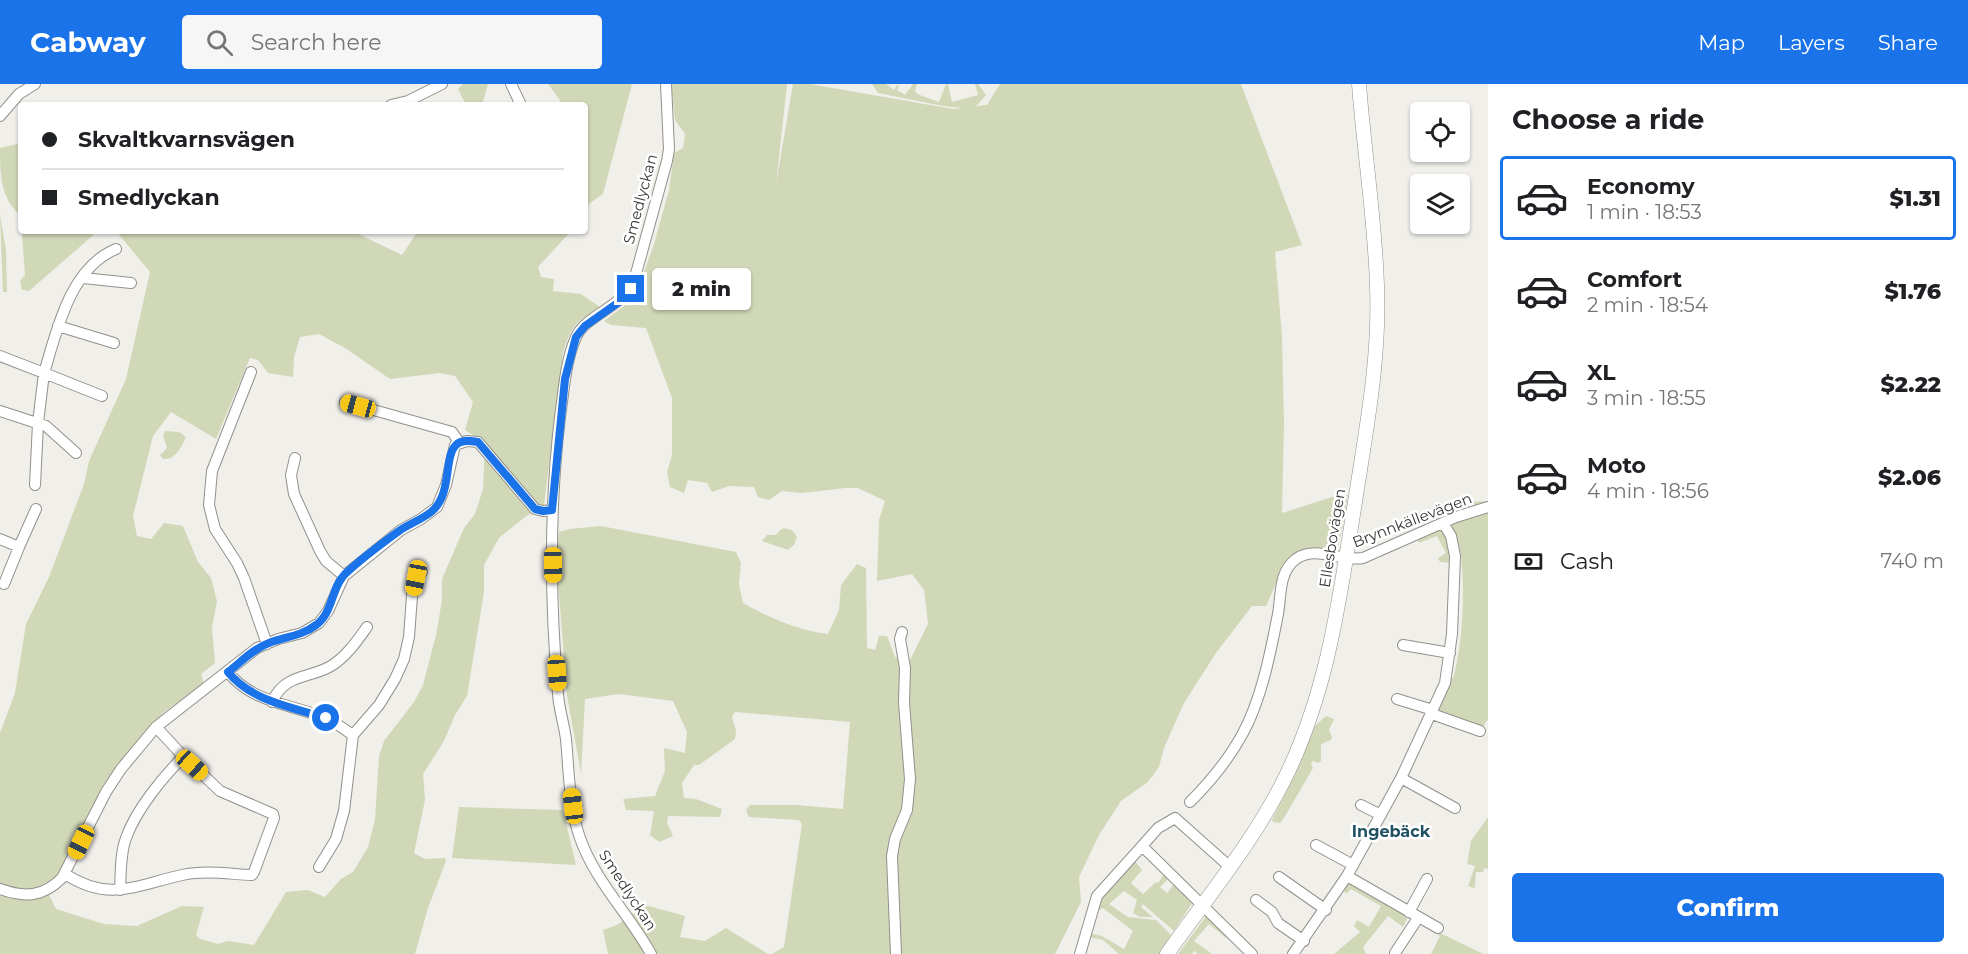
<!DOCTYPE html>
<meta charset="utf-8">
<style>
body{margin:0;font-family:Montserrat,sans-serif;background:#f6f6f6;color:#202124;height:100vh;display:flex;flex-direction:column;font-size:22px;white-space:nowrap}
*{box-sizing:border-box;margin:0}
p{font-size:20px;color:#757577}
.icon{flex:none;width:33px;height:33px;fill:none;stroke:currentColor;stroke-width:2;stroke-linecap:round;stroke-linejoin:round}
.map{position:relative;flex:1;overflow:hidden}
.side{display:flex;flex-direction:column;background:#fff;width:480px}
.side>*{flex:none}
.banner{position:absolute;left:18px;top:18px;width:570px;height:132px;border-radius:6px;box-shadow:0 2px 4px #0004;display:grid;align-content:center;height:132px;padding:0 24px;background:#fff}
.controls{position:absolute;left:1410px;top:18px;display:grid;gap:12px}
.controls a{display:grid;place-items:center;width:60px;height:60px;border-radius:6px;background:#fff;box-shadow:0 2px 4px #0004;font-size:30px}
.end{position:absolute;width:27px;height:27px;margin:-14px;border:8px solid #1a73e8;background:#fff;box-shadow:0 0 0 3px #fff}
.from{border-radius:50%}
.bubble{position:absolute;height:42px;border-radius:6px;background:#fff;box-shadow:0 2px 4px #0004;font-size:20px;font-weight:800;line-height:42px;text-align:center}
.car{position:absolute;width:18px;height:36px;margin:-18px -9px;border-radius:8px;box-shadow:0 0 4px 2px #0007;background:linear-gradient(#f5c518 24%,#345 0 40%,#f5c518 0 76%,#345 0 86%,#f5c518 0)}
.banner b{display:flex;align-items:center;gap:21px;height:57px;font-size:22px}
.banner b+b{border-top:2px solid #e0e0e0}
.banner i{width:15px;height:15px;background:#202124}
ul{padding:0;list-style:none}
li{display:flex;align-items:center;gap:18px;height:84px;margin:0 12px 9px;padding:0 12px;border:3px solid transparent;border-radius:6px}
li div{flex:1}
li b{display:block;font-size:22px}
li em{font-style:normal;font-weight:800}
li.selected{border-color:#1a73e8}
li>.icon{width:54px;height:54px;stroke-width:1.5}
h2{padding:0 24px;font-size:27px;line-height:72px}
.pay{display:flex;align-items:center;gap:15px;height:66px;padding:0 24px;font-size:22px}
.pay p{margin-inline-start:auto}
.cta{display:flex;gap:12px;margin-top:auto;padding:12px 24px}
.cta a{flex:1;height:69px;border-radius:6px;background:#1a73e8;color:#fff;font-size:24px;font-weight:800;line-height:69px;text-align:center}
header{display:flex;align-items:center;gap:36px;box-sizing:border-box;height:84px;padding:0 30px;background:#1a73e8;color:#fff}
header strong{font-size:28px}
nav{display:flex;gap:33px;margin-inline-start:auto;font-size:21px}
.search{width:420px;height:54px;background:#f6f6f6;display:flex;align-items:center;gap:15px;box-sizing:border-box;padding:0 21px;border-radius:6px;color:#757577;font-size:22px}
main{display:flex;flex:1;min-height:0}
.map>svg:first-child{display:block}
.green{fill:#d1d8b8;fill-rule:evenodd}
.lines{fill:none;stroke-linecap:round;stroke-linejoin:round}
.minor-casing{stroke:#92908c;stroke-width:12}
.major-casing{stroke:#92908c;stroke-width:15}
.minor{stroke:#fff;stroke-width:10}
.major{stroke:#fff;stroke-width:14}
.route{stroke:#1a73e8;stroke-width:8}
.labels{text-anchor:middle;dominant-baseline:central;stroke-width:5;stroke-linejoin:round;paint-order:stroke}
.street-label{font-size:15px;fill:#363533;stroke:#fff}
.neighbourhood-label{font-size:16px;font-weight:bold;fill:#205263;stroke:#fff}
</style>
<header>
<strong>Cabway</strong>
<div class="search"><svg class="icon" aria-label="search" viewBox="0 0 24 24"><circle cx="10" cy="10" r="6"/><path d="M15 15l6 6"/></svg>Search here</div>
<nav><a>Map</a><a>Layers</a><a>Share</a></nav>
</header>
<main>
<div class="map">
<svg width="1488" height="870" viewBox="0 0 1488 870">
<rect width="100%" height="100%" fill="#f1efea"/>
<!-- green -->
<path class="green" d="M463 0H488L482 21H463L465 19 458 5Z
M548 0H632L603 110 590 119 585 126V21H561L560 16Z
M671 0H787L776 100 793 0H810L953 25 962 24 943 22 878 9 872 0H886L894 6 897 1 899 2 897 6 905 11 913 0H917L915 7 917 10 939 18 946 0H948L952 18 978 11 975 0H978L986 11 976 22 987 21 1000 0H1241L1302 161 1275 168 1282 252 1284 339 1282 429 1332 413 1348 411 1339 460 1331 466 1311 465 1281 488 1266 522H1252L1216 569 1184 619 1164 664 1159 683 1148 698 1121 717 1099 751 1079 793 1081 818 1055 870H772L784 863 802 740 799 736 749 733 746 726 750 721H796L843 725 850 638 735 628 732 633 736 646 735 655 699 681H694L682 699 684 714 696 715 722 725 720 733 668 732 667 739 673 752 659 758 650 751 654 727 626 726 623 715 655 712 665 687 664 664 685 669 687 648 673 617 619 610 585 615 581 690 567 611 558 497 557 471 559 448 569 445 601 442 736 468 741 479 739 500 743 519C770 534 797 546 828 550L839 526 841 501 857 480 866 484 867 564 875 566 879 552H887L895 573 910 576 928 540 924 506 912 490 877 497 879 436 885 417 858 404H845L802 409 782 407 769 416 758 413 754 403 729 402 712 408 707 399 688 396 684 409 670 403 667 388 672 371V314L646 244 611 241 604 237 635 214 654 160 669 106 674 69 683 64 685 50 675 36Z
M21 59V130H19C0 113 0 88 0 64Z
M0 130 6 167 7 208H3Z
M24 147H98L29 207 22 206 20 197 25 191 22 150Z
M116 147H352L402 171 418 147C431 147 488 150 495 147H571L538 183 541 193 554 195 553 207 581 210 600 223C596 229 590 230 583 234 571 243 567 255 563 269L544 421 525 433 499 454 484 481V508L467 612 455 631 444 657 423 690 425 716 414 769 425 775 445 774 446 777 428 824 415 870H0V649L15 609 26 540 49 493 84 400 89 377 126 295 150 188ZM319 250 345 264 390 295 440 289 455 292 473 318 465 346 485 359 483 405 475 430 464 444 442 495V516L436 551 423 601 414 618 384 657 379 672 375 735 368 763 353 788 341 795 325 813 308 806 286 808 254 861 228 857 218 860 200 855 196 851 204 823 182 822 137 842 104 840 56 825 44 801 60 789 104 700 135 659 164 628 204 600 201 590 215 579 212 544 217 517 211 494 198 478 183 442 164 439 151 455 137 452 133 432 153 352 171 328 216 355 250 274 258 276 268 289 293 293 294 273 300 253Z
M165 347 179 348 186 353C181 363 176 376 163 375L160 371 167 364 163 352Z
M1488 417V635L1482 644 1437 626 1448 594H1453C1463 560 1465 507 1461 471 1460 461 1454 450 1450 440L1471 431 1469 418Z
M784 444 792 446 797 453 794 461 788 466 762 457 767 451H776L780 446Z
M1440 446 1449 454 1452 479 1440 478 1438 474 1446 469 1437 452 1419 459 1418 456Z
M1326 632 1334 635 1329 646 1332 653 1331 656 1321 660V677L1318 679 1313 677 1311 680 1313 684 1284 734 1280 739 1273 738 1272 736 1296 688 1314 643Z
M459 723 563 726 576 781 452 774Z
M1488 733V785L1484 784 1483 788H1476L1475 803 1473 804 1468 802 1475 782 1467 780 1471 757Z
M1134 776 1142 786 1131 799 1143 810 1156 798 1158 799 1165 789 1169 794 1160 803 1167 809 1175 799 1194 816 1174 847 1144 821H1141L1142 824 1153 833H1140L1133 829 1137 816 1124 807 1109 820 1128 833 1156 836 1171 851 1160 870H1119L1103 856 1088 853 1089 849 1102 852 1124 865 1133 847 1103 824 1098 827 1094 823Z
M1353 799 1409 831 1403 843 1388 832 1363 863 1366 870H1334L1360 848 1354 842 1357 836 1369 843 1381 822 1351 805 1346 810 1343 805 1347 801Z
M645 821 685 832 680 853 705 857 726 844 768 870H608L603 846 617 841Z
M1206 832 1227 852 1226 854 1209 840 1194 857 1212 870H1198L1194 867 1192 870H1178Z
M1430 844 1483 870H1431L1440 852 1430 846Z"/>
<g class="lines">
<defs>
<path id="minor" d="M511 0 521 21
M391 21 408 17 442 0
M0 32 19 10 35 0
M83 194 131 199
M58 242 114 259
M0 272 44 289 38 339 35 401
M251 288 212 387 209 421 215 445 237 479 244 494 267 560
M102 312 44 289C57 246 70 184 116 165
M345 318 452 348 459 358
M0 327 46 342 76 369
M295 374 291 391 294 410 320 467 326 477 344 492
M0 455 19 463 4 500
M19 463 36 425
M1403 561 1450 569
M228 588C252 619 292 620 325 634 335 638 344 645 353 651
M1397 615 1433 626
M272 618C285 589 309 595 331 582 346 573 357 557 367 543
M1432 630 1480 647
M1401 694 1455 724
M1190 718C1211 697 1229 675 1243 649 1261 616 1270 571 1277 535 1282 515 1277 489 1296 475 1316 461 1341 478 1363 474L1456 433 1488 423
M1361 721 1381 731
M1316 761 1353 781
M1142 762 1158 744 1175 734 1230 783
M319 783 336 755 344 727 353 651 379 621 395 595 404 575 409 553 412 512 416 494 422 488
M65 790C110 819 136 801 182 791 205 786 229 790 252 791L254 788 274 734 273 730 220 707 183 672 156 643
M1347 792 1438 844
M1279 793 1326 826
M0 805C25 814 43 813 62 794L106 708 121 685 156 643 257 564 278 555 302 549 319 539 328 527 344 492 401 446 421 435 437 423 446 401 455 361 467 357 478 358 535 425 543 427 552 426
M120 806C121 789 120 770 126 754 136 726 162 694 183 673
M1256 816 1272 828 1278 839 1304 857
M1409 828 1427 795
M1395 869 1418 834
M651 870C629 830 595 797 580 754 569 723 569 687 566 655 564 640 559 625 558 610 550 518 549 425 560 333 564 307 565 278 576 253 586 231 621 224 634 197L667 77 669 65 666 0
M896 870 892 772 895 755 907 726 910 695 904 619 905 584 900 555 902 548
M1080 870 1097 812 1142 762 1252 870
M1293 870 1347 792 1401 694 1445 599 1452 550 1455 472 1451 452 1443 439"/>
<path id="major" d="M1167 870C1208 812 1254 757 1285 694 1328 607 1340 512 1355 418 1366 346 1380 275 1377 202 1375 135 1364 67 1359 0"/>
</defs>
<!-- minor casing -->
<use href="#minor" class="minor-casing"/>
<!-- major casing -->
<use href="#major" class="major-casing"/>
<!-- minor -->
<use href="#minor" class="minor"/>
<!-- major -->
<use href="#major" class="major"/>
</g>
<g class="lines">
<!-- route -->
<path class="route" d="M326 634C292 623 251 617 228 588 241 578 253 565 269 559 284 553 302 552 316 541 333 529 331 504 345 490 361 475 381 460 399 447 409 440 421 436 431 428 453 410 443 374 456 361 461 355 471 357 478 358L535 425 543 427 552 426 565 295 576 253 585 242 619 218 631 205"/>
</g>
<g class="labels">
<!-- street labels -->
<g class="street-label">
<text transform="translate(640 115) rotate(-75)">Smedlyckan</text>
<text transform="translate(1412 436) rotate(-21)">Brynnkällevägen</text>
<text transform="translate(1332 454) rotate(-81)">Ellesbovägen</text>
<text transform="translate(628 806) rotate(57)">Smedlyckan</text>
</g>
<!-- neighbourhood labels -->
<g class="neighbourhood-label">
<text x="1391" y="747">Ingebäck</text>
</g>
</g>
</svg>
<div class="controls">
<a><svg class="icon" aria-label="locate" viewBox="0 0 24 24"><circle cx="12" cy="12" r="6"/><path d="M12 2v4M12 18v4M2 12h4M18 12h4"/></svg></a>
<a><svg class="icon" aria-label="layers" viewBox="0 0 24 24"><path d="M12 4l9 5-9 5-9-5zM3 14l9 5 9-5"/></svg></a>
</div>
<i class="end from" style="left:326px;top:634px"></i>
<i class="end" style="left:631px;top:205px"></i>
<div class="bubble" style="left:652px;top:184px;width:99px">2 min</div>
<i class="car" style="left:358px;top:322px;rotate:285deg"></i>
<i class="car" style="left:553px;top:481px;rotate:179deg"></i>
<i class="car" style="left:416px;top:494px;rotate:191deg"></i>
<i class="car" style="left:557px;top:589px;rotate:176deg"></i>
<i class="car" style="left:192px;top:681px;rotate:132deg"></i>
<i class="car" style="left:573px;top:722px;rotate:353deg"></i>
<i class="car" style="left:81px;top:758px;rotate:206deg"></i>
<div class="banner">
<b><i class="from"></i>Skvaltkvarnsvägen</b>
<b><i></i>Smedlyckan</b>
</div>
</div>
<section class="side">
<h2>Choose a ride</h2>
<ul>
<li class="selected"><svg class="icon" aria-label="car" viewBox="0 0 24 24"><path d="M5 17H2v-5l4-1 3-4h7l3 4 3 1v5h-3M9 17h6M6 11h13"/><circle cx="7" cy="17" r="2"/><circle cx="17" cy="17" r="2"/></svg><div><b>Economy</b><p>1 min · 18:53</p></div><em>$1.31</em></li>
<li><svg class="icon" aria-label="car" viewBox="0 0 24 24"><path d="M5 17H2v-5l4-1 3-4h7l3 4 3 1v5h-3M9 17h6M6 11h13"/><circle cx="7" cy="17" r="2"/><circle cx="17" cy="17" r="2"/></svg><div><b>Comfort</b><p>2 min · 18:54</p></div><em>$1.76</em></li>
<li><svg class="icon" aria-label="car" viewBox="0 0 24 24"><path d="M5 17H2v-5l4-1 3-4h7l3 4 3 1v5h-3M9 17h6M6 11h13"/><circle cx="7" cy="17" r="2"/><circle cx="17" cy="17" r="2"/></svg><div><b>XL</b><p>3 min · 18:55</p></div><em>$2.22</em></li>
<li><svg class="icon" aria-label="car" viewBox="0 0 24 24"><path d="M5 17H2v-5l4-1 3-4h7l3 4 3 1v5h-3M9 17h6M6 11h13"/><circle cx="7" cy="17" r="2"/><circle cx="17" cy="17" r="2"/></svg><div><b>Moto</b><p>4 min · 18:56</p></div><em>$2.06</em></li>
</ul>
<div class="pay"><svg class="icon" aria-label="cash" viewBox="0 0 24 24"><path d="M3 7h18v10H3z"/><circle cx="12" cy="12" r="2"/></svg>Cash<p>740 m</p></div>
<div class="cta"><a>Confirm</a></div>
</section>
</main>
